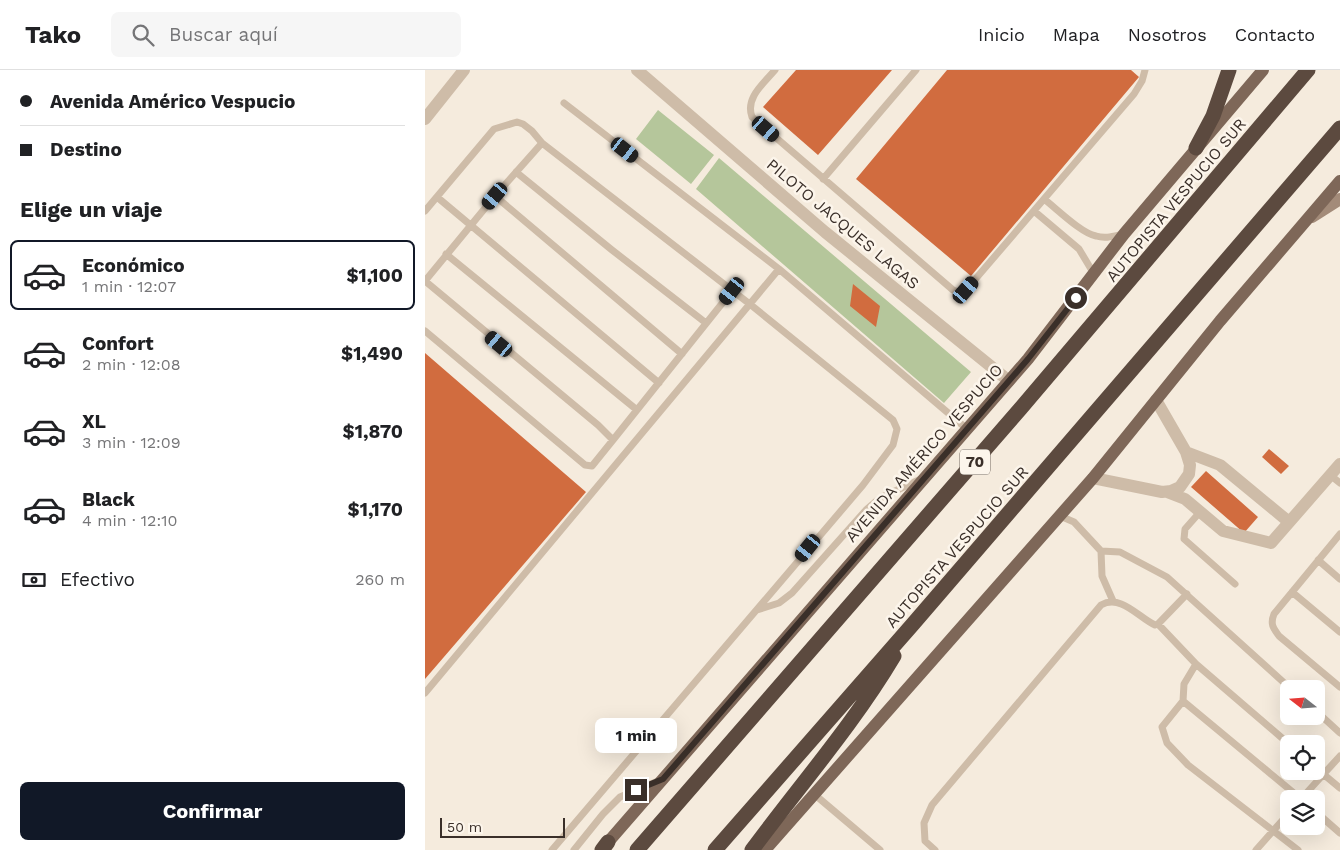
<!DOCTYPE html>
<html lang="es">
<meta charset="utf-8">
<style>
body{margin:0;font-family:"Work Sans",sans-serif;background:#f6f6f6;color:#202124;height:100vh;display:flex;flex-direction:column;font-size:19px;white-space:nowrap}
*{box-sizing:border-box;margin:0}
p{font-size:16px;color:#757577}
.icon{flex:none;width:28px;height:28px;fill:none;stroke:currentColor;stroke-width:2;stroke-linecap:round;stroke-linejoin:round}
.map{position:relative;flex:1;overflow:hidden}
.side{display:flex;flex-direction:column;background:#fff;width:425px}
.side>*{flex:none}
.guide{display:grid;align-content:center;height:110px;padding:0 20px;background:#fff}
.needle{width:32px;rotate:287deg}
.buttons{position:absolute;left:855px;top:610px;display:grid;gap:10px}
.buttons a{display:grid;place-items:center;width:45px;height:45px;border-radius:8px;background:#fff;box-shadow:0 5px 20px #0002;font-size:25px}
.scale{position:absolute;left:15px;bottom:12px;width:125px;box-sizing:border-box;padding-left:5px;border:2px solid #3a2f29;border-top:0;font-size:14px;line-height:18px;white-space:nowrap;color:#3a2f29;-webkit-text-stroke:4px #fcf5eb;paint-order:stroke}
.end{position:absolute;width:22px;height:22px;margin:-11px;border:6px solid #3a2f29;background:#fff;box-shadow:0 0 0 2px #fff}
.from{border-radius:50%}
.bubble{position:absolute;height:35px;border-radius:8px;background:#fff;box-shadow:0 5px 20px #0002;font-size:16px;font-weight:700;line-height:35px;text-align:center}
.car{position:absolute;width:15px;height:30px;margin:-15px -8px;border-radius:6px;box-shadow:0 0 4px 1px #0007;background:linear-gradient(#222 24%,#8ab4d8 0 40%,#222 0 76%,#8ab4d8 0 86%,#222 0)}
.guide b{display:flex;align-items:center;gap:18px;height:48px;font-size:19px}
.guide b+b{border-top:1px solid #e0e0e0}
.guide i{width:12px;height:12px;background:#202124}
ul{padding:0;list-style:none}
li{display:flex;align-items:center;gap:15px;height:70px;margin:0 10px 8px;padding:0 10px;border:2px solid transparent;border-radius:8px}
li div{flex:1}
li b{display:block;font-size:19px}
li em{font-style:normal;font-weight:700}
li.selected{border-color:#111827}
li>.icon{width:45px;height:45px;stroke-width:1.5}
h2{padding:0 20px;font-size:22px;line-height:60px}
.pay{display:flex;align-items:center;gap:12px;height:55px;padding:0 20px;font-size:19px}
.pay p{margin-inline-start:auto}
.cta{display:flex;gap:10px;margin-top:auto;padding:10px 20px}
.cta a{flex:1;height:58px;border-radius:8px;background:#111827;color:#fff;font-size:20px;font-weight:700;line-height:58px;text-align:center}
header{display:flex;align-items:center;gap:30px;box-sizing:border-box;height:70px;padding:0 25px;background:#fff;border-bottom:1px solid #e0e0e0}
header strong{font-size:24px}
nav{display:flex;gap:28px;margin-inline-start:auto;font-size:18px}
.search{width:350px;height:45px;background:#f6f6f6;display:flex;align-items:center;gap:12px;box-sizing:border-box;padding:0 18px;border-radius:8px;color:#757577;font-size:19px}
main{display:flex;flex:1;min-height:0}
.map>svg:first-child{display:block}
.green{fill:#b5c69b}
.building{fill:#d16c3f}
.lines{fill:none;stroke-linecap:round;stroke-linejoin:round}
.lane{stroke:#cebca8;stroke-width:7}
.street{stroke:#cebca8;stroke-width:12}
.secondary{stroke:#a38b79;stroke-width:12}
.primary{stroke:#7e6758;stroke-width:12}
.highway{stroke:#5c4a3f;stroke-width:15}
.route{stroke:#3a2f29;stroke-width:6}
.labels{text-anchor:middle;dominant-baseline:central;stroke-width:5;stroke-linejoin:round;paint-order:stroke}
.shield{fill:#fcf5eb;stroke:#746a63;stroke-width:1}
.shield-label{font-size:15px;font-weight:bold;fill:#3a2f29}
.street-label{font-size:16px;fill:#3a2f29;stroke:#fcf5eb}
</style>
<header>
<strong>Tako</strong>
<div class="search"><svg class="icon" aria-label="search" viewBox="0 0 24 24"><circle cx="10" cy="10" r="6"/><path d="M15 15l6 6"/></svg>Buscar aquí</div>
<nav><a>Inicio</a><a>Mapa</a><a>Nosotros</a><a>Contacto</a></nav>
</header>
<main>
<section class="side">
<div class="guide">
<b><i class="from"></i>Avenida Américo Vespucio</b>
<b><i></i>Destino</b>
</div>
<h2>Elige un viaje</h2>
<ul>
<li class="selected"><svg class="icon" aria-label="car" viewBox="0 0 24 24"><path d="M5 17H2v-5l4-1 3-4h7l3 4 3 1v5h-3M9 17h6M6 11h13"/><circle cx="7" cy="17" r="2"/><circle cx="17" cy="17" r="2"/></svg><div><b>Económico</b><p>1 min · 12:07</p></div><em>$1,100</em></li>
<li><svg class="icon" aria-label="car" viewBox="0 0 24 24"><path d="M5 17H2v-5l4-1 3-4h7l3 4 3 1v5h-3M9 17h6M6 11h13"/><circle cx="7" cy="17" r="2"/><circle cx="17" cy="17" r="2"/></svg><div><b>Confort</b><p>2 min · 12:08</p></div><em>$1,490</em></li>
<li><svg class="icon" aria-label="car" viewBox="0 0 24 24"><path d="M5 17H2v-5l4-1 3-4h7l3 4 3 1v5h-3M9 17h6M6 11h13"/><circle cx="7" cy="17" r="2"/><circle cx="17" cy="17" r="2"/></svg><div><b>XL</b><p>3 min · 12:09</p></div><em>$1,870</em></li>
<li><svg class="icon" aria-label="car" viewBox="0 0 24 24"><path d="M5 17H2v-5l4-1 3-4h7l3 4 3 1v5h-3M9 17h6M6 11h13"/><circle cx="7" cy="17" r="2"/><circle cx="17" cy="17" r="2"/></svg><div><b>Black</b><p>4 min · 12:10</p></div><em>$1,170</em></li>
</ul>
<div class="pay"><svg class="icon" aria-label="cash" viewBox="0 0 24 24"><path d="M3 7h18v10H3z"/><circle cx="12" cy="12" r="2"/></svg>Efectivo<p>260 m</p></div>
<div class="cta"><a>Confirmar</a></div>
</section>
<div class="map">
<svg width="915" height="780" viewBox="0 0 915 780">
<rect width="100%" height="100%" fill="#f5ebdd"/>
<!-- green -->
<path class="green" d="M233 40 289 85 266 114 211 69Z
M294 88 546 302 519 333 271 119Z"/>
<!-- building -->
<path class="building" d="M371 0H467L393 85 338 37Z
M522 0H706L714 7 546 206 431 109Z
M428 214 455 236 451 257 425 236Z
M0 283 161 422 0 609Z
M844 379 864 396 856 404 837 387Z
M781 401 833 447 819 463 766 417Z"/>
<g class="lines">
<!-- lane -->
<path class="lane" d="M350 0C338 14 320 28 327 47L528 220 534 222 541 220 709 24 717 11 720 0
M139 33 354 199 542 359
M91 102 187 180 281 253
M398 109 491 0
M70 126 257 284
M12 127 234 313
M619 129C632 139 656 163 671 166 681 169 689 166 699 164
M0 141 69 59 92 52 98 54 107 61 117 73
M609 141 654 179 669 204
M21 184 212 340
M0 211 70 126 117 73 326 235 468 350 472 359 468 375 438 415 127 780
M0 211 173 355 188 370 307 221
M0 261 160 395 167 396 188 370
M905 405 915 413
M775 442 760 459 759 469 810 514
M635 446 649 452 676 481 677 506 688 531
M915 464 849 544C845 554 848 558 854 566L915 617
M676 481 695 482 742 507 866 619
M893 490 915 509
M867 522 915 562
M332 540 354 533 367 523 441 440 455 428 496 409
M733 554 771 594 864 674
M771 594 759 614 758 631 876 729
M0 623 354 199
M758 631 737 657 742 673 763 695 873 780
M891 641 915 663
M891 698 915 718
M389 724 455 780
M876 729 915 686
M891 742 915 763
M149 780 178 744 195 727 233 711
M510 780 500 771 499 753 507 735 676 535C696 524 713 547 730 555L733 554 762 524
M831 780 864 743"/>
<!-- street -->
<path class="street" d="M212 0 400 162 584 311
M0 49 39 0
M761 382 795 395 864 452
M668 408 737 422 746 421 755 417 764 404 765 395 761 382 731 330
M742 422 760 429 798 461 846 473 915 394"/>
<!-- secondary -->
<path class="secondary" d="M887 147 915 129"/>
<!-- primary -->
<path class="primary" d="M178 778 603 289 699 164 838 0
M340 780 668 408 795 251 915 111"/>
<!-- highway -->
<path class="highway" d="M771 78 788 46 804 0
M177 780 183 772
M212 780 596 338 883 0
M290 780 488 554 915 58
M327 780C375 715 428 655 469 586"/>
</g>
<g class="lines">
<!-- route -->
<path class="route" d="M211 720 238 709 603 289 651 228"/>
</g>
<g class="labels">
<!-- shield labels -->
<rect class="shield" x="535" y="379.5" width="30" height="25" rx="4"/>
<g class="shield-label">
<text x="550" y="392">70</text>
</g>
<!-- street labels -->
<g class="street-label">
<text transform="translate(751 130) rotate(-50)">AUTOPISTA VESPUCIO SUR</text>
<text transform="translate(418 154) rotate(40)">PILOTO JACQUES LAGAS</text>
<text transform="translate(499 383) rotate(-49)">AVENIDA AMÉRICO VESPUCIO</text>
<text transform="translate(532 477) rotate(-49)">AUTOPISTA VESPUCIO SUR</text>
</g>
</g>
</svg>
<div class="buttons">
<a><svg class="needle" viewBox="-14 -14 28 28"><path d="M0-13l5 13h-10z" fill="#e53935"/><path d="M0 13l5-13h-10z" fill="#757577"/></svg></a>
<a><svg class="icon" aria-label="locate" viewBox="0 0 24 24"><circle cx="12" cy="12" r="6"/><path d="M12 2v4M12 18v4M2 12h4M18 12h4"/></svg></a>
<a><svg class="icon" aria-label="layers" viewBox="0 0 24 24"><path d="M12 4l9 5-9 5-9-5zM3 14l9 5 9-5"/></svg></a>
</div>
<div class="scale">50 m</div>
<i class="end from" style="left:651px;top:228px"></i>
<i class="end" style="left:211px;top:720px"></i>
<div class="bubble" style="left:170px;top:648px;width:82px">1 min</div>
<i class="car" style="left:341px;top:59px;rotate:131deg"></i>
<i class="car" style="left:200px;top:80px;rotate:128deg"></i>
<i class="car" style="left:70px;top:126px;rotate:220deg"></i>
<i class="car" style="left:541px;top:220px;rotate:41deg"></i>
<i class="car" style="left:307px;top:221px;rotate:218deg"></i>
<i class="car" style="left:74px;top:274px;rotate:310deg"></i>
<i class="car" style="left:383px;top:478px;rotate:219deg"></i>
</div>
</main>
